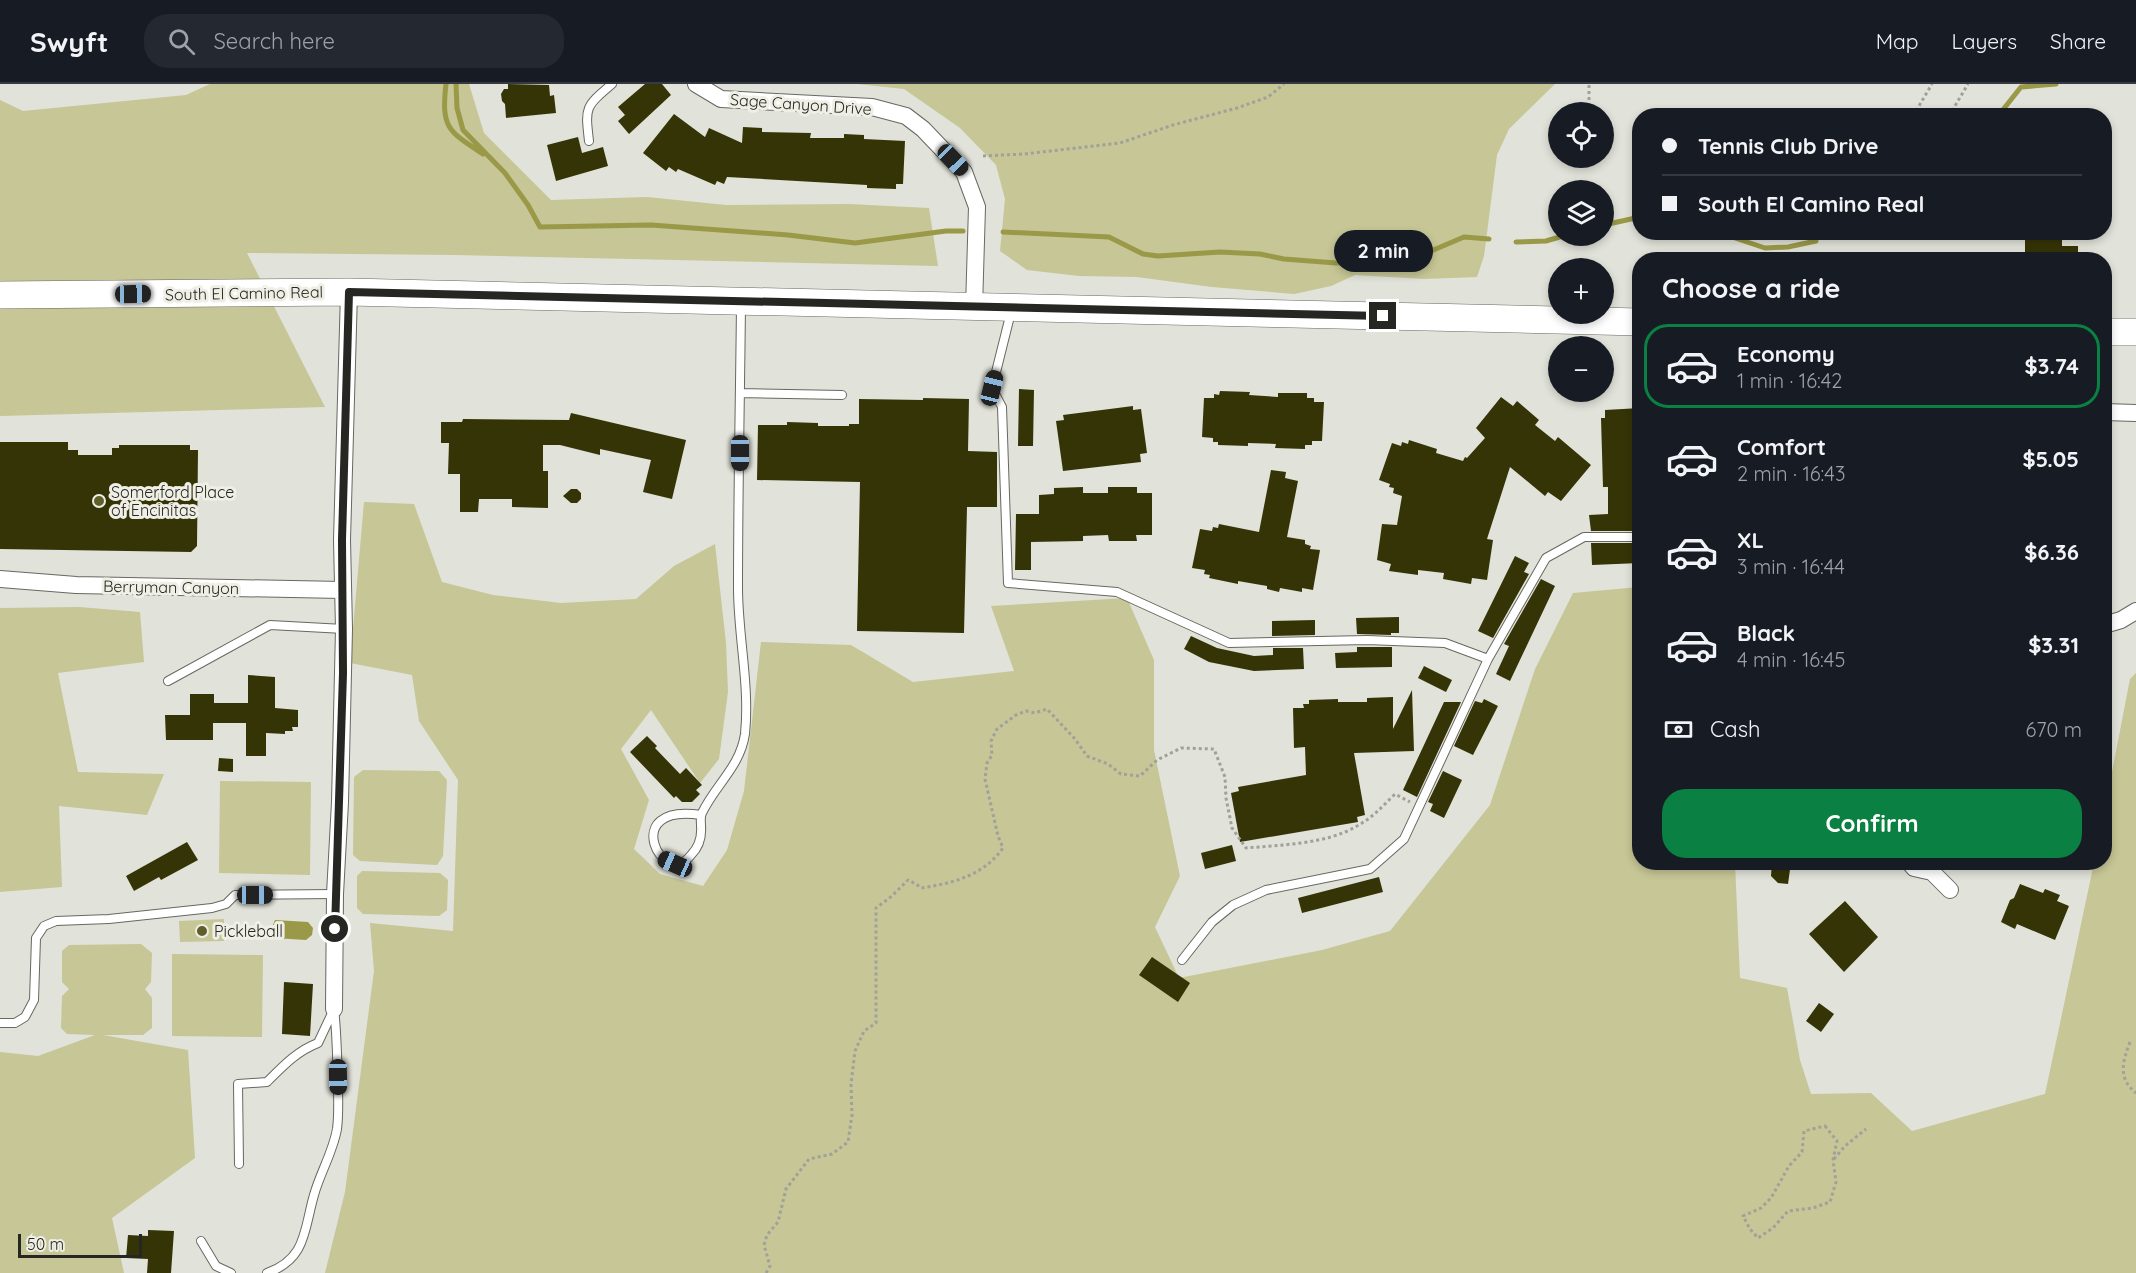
<!DOCTYPE html>
<meta charset="utf-8">
<style>
body{margin:0;font-family:Quicksand,sans-serif;background:#242831;color:#f1f3f6;height:100vh;display:flex;flex-direction:column;font-size:22px;white-space:nowrap}
*{box-sizing:border-box;margin:0}
p{font-size:20px;color:#9ea1a6}
.icon{flex:none;width:33px;height:33px;fill:none;stroke:currentColor;stroke-width:2;stroke-linecap:round;stroke-linejoin:round}
.map{position:relative;flex:1;overflow:hidden}
.sheet{position:absolute;left:1632px;top:168px;width:480px;height:618px;display:flex;flex-direction:column;background:#171b24;border-radius:24px;box-shadow:0 3px 9px #0003}
.sheet>*{flex:none}
.top-card{position:absolute;left:1632px;top:24px;width:480px;height:132px;border-radius:24px;box-shadow:0 3px 9px #0003;display:grid;align-content:center;height:132px;padding:0 30px;background:#171b24}
.buttons{position:absolute;left:1548px;top:18px;display:grid;gap:12px}
.buttons a{display:grid;place-items:center;width:66px;height:66px;border-radius:50%;background:#171b24;box-shadow:0 3px 9px #0003;font-size:30px}
.scale{position:absolute;left:18px;bottom:15px;width:124px;box-sizing:border-box;padding-left:6px;border:3px solid #262723;border-top:0;font-size:16px;line-height:21px;white-space:nowrap;color:#262723;-webkit-text-stroke:4px #efefe6;paint-order:stroke}
.end{position:absolute;width:27px;height:27px;margin:-14px;border:8px solid #262723;background:#fff;box-shadow:0 0 0 3px #fff}
.from{border-radius:50%}
.bubble{position:absolute;height:42px;border-radius:21px;background:#171b24;box-shadow:0 3px 9px #0003;font-size:20px;font-weight:800;line-height:42px;text-align:center}
.car{position:absolute;width:18px;height:36px;margin:-18px -9px;border-radius:8px;box-shadow:0 0 4px 2px #0007;background:linear-gradient(#222 24%,#8ab4d8 0 40%,#222 0 76%,#8ab4d8 0 86%,#222 0)}
.top-card b{display:flex;align-items:center;gap:21px;height:57px;font-size:22px}
.top-card b+b{border-top:2px solid #363941}
.top-card i{width:15px;height:15px;background:#f1f3f6}
ul{padding:0;list-style:none}
li{display:flex;align-items:center;gap:18px;height:84px;margin:0 12px 9px;padding:0 18px;border:3px solid transparent;border-radius:24px}
li div{flex:1}
li b{display:block;font-size:22px}
li em{font-style:normal;font-weight:800}
li.current{border-color:#0b8043}
li>.icon{width:54px;height:54px;stroke-width:1.5}
h2{padding:0 30px;font-size:27px;line-height:72px}
.pay{display:flex;align-items:center;gap:15px;height:66px;padding:0 30px;font-size:22px}
.pay p{margin-inline-start:auto}
.cta{display:flex;gap:12px;margin-top:auto;padding:12px 30px}
.cta a{flex:1;height:69px;border-radius:24px;background:#0b8043;color:#fff;font-size:24px;font-weight:800;line-height:69px;text-align:center}
header{display:flex;align-items:center;gap:36px;box-sizing:border-box;height:84px;padding:0 30px;background:#171b24;border-bottom:2px solid #363941}
header strong{font-size:28px}
nav{display:flex;gap:33px;margin-inline-start:auto;font-size:21px}
.search{width:420px;height:54px;background:#242831;display:flex;align-items:center;gap:15px;box-sizing:border-box;padding:0 21px;border-radius:24px;color:#9ea1a6;font-size:22px}
.map>svg:first-child{display:block}
.green{fill:#c6c696}
.water{fill:#9a9947}
.lines{fill:none;stroke-linecap:round;stroke-linejoin:round}
.stream{stroke:#9a9947;stroke-width:5}
.building{fill:#353406}
.lane-casing{stroke:#676860;stroke-width:10}
.street-casing{stroke:#676860;stroke-width:18}
.primary-casing{stroke:#676860;stroke-width:28}
.path{stroke:#a0a199;stroke-width:3;stroke-dasharray:3 3;stroke-linecap:butt}
.lane{stroke:#fff;stroke-width:8}
.street{stroke:#fff;stroke-width:16}
.primary{stroke:#fff;stroke-width:27}
.route{stroke:#262723;stroke-width:8}
.poi-dot{fill:#5f5f2c;stroke:#efefe6;stroke-width:2}
.labels{text-anchor:middle;dominant-baseline:central;stroke-width:6;stroke-linejoin:round;paint-order:stroke}
.street-label{font-size:16px;fill:#262723;stroke:#efefe6}
.poi-label{font-size:16px;fill:#262723;stroke:#efefe6;text-anchor:start}
</style>
<header>
<strong>Swyft</strong>
<div class="search"><svg class="icon" aria-label="search" viewBox="0 0 24 24"><circle cx="10" cy="10" r="6"/><path d="M15 15l6 6"/></svg>Search here</div>
<nav><a>Map</a><a>Layers</a><a>Share</a></nav>
</header>
<div class="map">
<svg width="2136" height="1189" viewBox="0 0 2136 1189">
<rect width="100%" height="100%" fill="#e1e2d9"/>
<!-- green -->
<path class="green" d="M210 0H469L484 49 551 116 647 113 726 121 849 120 929 124 938 182 455 171 247 169 325 323 0 332V16L23 27 186 11Z
M857 0H1555L1509 45 1497 71 1484 172 1477 193 1424 195 1355 191 1331 202 1294 210 1212 203 1137 193 1079 192 1027 186 1000 167 1005 115 996 81 960 44 904 5Z
M364 418 414 420 442 498 493 511 561 519 636 515 674 482 715 460 726 559 728 608 719 675 700 699 651 626 621 665 649 716 634 765 660 790 703 802 727 766 744 707 761 558 851 561 913 598 1014 587 991 522 1127 514 1154 576V666L1180 792 1155 843 1179 894 1322 866 1390 847 1490 721 1535 585 1573 509 1639 503 1640 778 1735 779 1740 894 1787 904 1800 976 1811 1010 1871 1009 1912 1047 2045 1010 2094 779 2104 778 2105 724 2130 595 2136 589V1189H325L345 1108 361 986 374 887 370 839 453 847 458 696 419 637 412 591 350 579Z
M79 523 140 528 144 578 58 589 78 688 164 690 147 731 59 722 62 803 0 808V524Z
M363 686 439 687 447 696 443 772 437 781 360 777 353 771 354 693Z
M220 697 311 698 310 791 219 789Z
M362 787 440 789 448 796 447 826 439 832 363 830 357 824V792Z
M224 835V857L180 858 179 837Z
M141 860 152 869 151 898 145 905 152 914V944L143 951H103L188 966 195 1074 112 1134 124 1189H0V968L38 972 95 951 67 950 61 944 62 912 69 905 62 898V867L69 861Z
M172 870 263 871 262 953 172 952Z"/>
<!-- water -->
<path class="water" d="M275 836 308 838 313 844 312 851 306 856 274 854 271 846Z"/>
<g class="lines">
<!-- stream -->
<path class="stream" d="M446 0C441 44 448 47 483 70
M456 0 457 24 463 46 505 89 528 121 540 143 651 141 788 151 855 159 946 147H963
M1998 32 2021 3 2056 0
M1604 141 1640 133
M1003 148 1109 153 1143 170 1158 172 1220 168 1260 170 1284 175 1336 179 1397 176 1424 170 1464 153 1489 155
M1717 148 1765 164 1788 163 1816 157
M1844 151 1850 148
M1516 158 1546 157 1563 152"/>
</g>
<!-- building -->
<path class="building" d="M508 0 549 1 550 12 554 11 556 29 506 34 505 20 502 17 501 10 504 5H508Z
M645 0H662L671 11 629 50 618 37 625 31 618 23Z
M674 30 705 53 709 44 742 59 743 43 762 44V48L811 49 810 54H844V50L864 51V55L905 57 903 100H896V105L867 104V101L727 93 724 100 717 97 715 101 678 85 676 88 669 83 666 87 643 69Z
M578 53 582 69 603 63 608 82 556 97 547 61Z
M2042 148H2062V162H2078V176H2025V155H2042Z
M1019 305 1034 306 1033 362H1018Z
M1220 307 1250 308 1249 311 1278 313V309H1307V314H1314V318H1324L1322 357H1312V361H1305V365L1275 364 1276 360 1248 359V362L1218 361V358H1213V354L1202 353 1204 314H1214V310L1219 311Z
M1501 313 1513 322 1517 317 1539 336 1535 341 1555 357 1558 353 1591 381 1561 417 1548 408 1545 412 1510 383 1487 455 1493 456 1487 496 1472 494 1471 500 1443 495 1444 489 1418 486V491L1389 487 1391 480 1377 476 1382 440 1397 441 1402 412 1393 409 1394 404 1389 403 1390 400 1379 396 1392 359 1401 362 1402 358 1408 360 1409 356 1437 365 1436 369 1463 377 1465 373 1467 374 1485 354 1476 344Z
M923 314 969 315 968 367 997 368V423H967L964 549 857 547 860 398 757 396 758 341H787V338L818 339V342H849V340H859V315L923 316Z
M1133 322V326L1141 325 1147 369 1140 370 1141 378 1063 387 1056 337 1064 336 1063 331Z
M1640 324V447H1591L1589 431 1608 430V403H1603L1601 334H1605V326Z
M571 329 686 356 672 415 643 408 651 376 600 365V371L560 361H543V387H548V424L512 423V415H479L478 428H460V390H448L449 359H441V338H462L463 335 569 336Z
M0 358H68V366H78V371H112V364H119V361H190V366H198L197 462 191 468 0 465Z
M1271 386 1286 388 1285 394 1298 397 1287 453 1305 456V460L1311 462 1310 465 1320 466 1313 506 1302 504V508L1280 504 1279 508 1267 505V502L1238 497V500L1209 494 1210 491 1204 490 1205 486 1192 484 1200 445 1212 447 1213 443 1218 444 1219 440 1259 448Z
M1083 403V409H1108V403H1137V409H1152V451H1136L1137 457H1109L1108 451 1083 452V457L1031 458V486H1015L1016 430H1039V411L1054 410V404Z
M571 405H577L581 409V415L577 419H571L563 412Z
M1591 459H1640V479L1592 481Z
M1515 472 1529 479 1524 488 1529 490 1493 554 1478 547Z
M1541 495 1555 502 1510 597 1496 590 1509 562 1504 560Z
M1399 533V549H1391V551L1357 550 1356 534Z
M1315 536V551L1272 552V537Z
M1191 552 1217 564 1254 572 1273 571V564H1303L1304 585 1254 587 1209 578 1184 565Z
M1357 563H1392V583L1336 584 1335 569 1357 568Z
M1424 582 1452 596 1446 608 1418 594Z
M248 591 275 593V624L298 626V643H292L293 647H285V650L266 649V672H246V639H213V656H166L165 631H190V610H214V619H248Z
M1412 606 1414 667 1354 669 1365 731 1357 733 1358 738 1240 758 1231 709 1239 707 1238 703 1306 691 1305 663 1294 664 1293 624H1304L1303 620H1309V616L1338 615V618H1367V614L1393 613V645Z
M1484 615 1498 622 1473 671 1454 662 1475 617 1482 619Z
M1444 618H1461L1417 713 1403 706Z
M647 652 657 662 655 664 680 690 686 684 702 701 696 706 700 710 692 718H682L676 712 674 714 630 668Z
M219 674 233 675V688L218 687Z
M1443 687 1462 696 1444 734 1430 727 1433 720 1428 718Z
M187 758 198 776 161 796 159 793 134 807 126 792Z
M1232 761 1236 777 1205 785 1201 769Z
M1772 778H1791L1788 800 1778 799 1771 792Z
M1379 793 1383 808 1302 829 1298 814Z
M2020 800 2043 809 2045 805 2060 811 2057 817 2069 822 2055 856 2017 840 2015 845 2001 838 2010 816 2014 814Z
M1845 817 1878 853 1844 888 1809 850Z
M1152 873 1190 899 1178 918 1139 891Z
M284 898 313 900 310 952 282 950Z
M1819 919 1834 930 1821 948 1806 937Z
M148 1146 174 1147 171 1189H147L148 1175 126 1174 128 1151 148 1152Z"/>
<g class="lines">
<defs>
<path id="lane" d="M589 57C585 23 585 23 612 0
M1011 228 992 304 1002 323 1008 499 1117 508 1229 559 1367 556 1445 559 1488 575 1546 474 1584 453H1640
M740 309 842 311
M168 597 270 541 344 545
M701 731C618 718 663 807 691 771 699 763 702 754 701 742 701 737 700 733 702 729 716 700 740 683 745 650 750 601 738 552 738 504 738 410 740 316 741 221
M1182 876 1212 838 1233 821 1266 806 1370 785 1404 755 1488 575
M0 939H15L25 933 34 916 36 854 44 842 56 837 109 835 212 824 226 820 235 811 335 810
M239 1080 238 1000 267 998C283 982 297 967 318 959L334 925
M201 1157 216 1182 231 1189
M267 1189C307 1175 304 1145 314 1111 320 1089 333 1068 337 1045 339 1030 338 1014 338 999 337 974 337 949 334 925"/>
<path id="street" d="M696 0 721 15 872 23 906 32 923 45 964 88 977 123 974 224
M2104 328 2136 329
M0 495 76 501 342 506
M2104 541 2121 536 2136 527
M1909 778 1914 784 1932 788 1950 806
M334 925 335 810 340 718 344 545 342 456 349 208"/>
<path id="primary" d="M0 211 349 208 1640 238
M2104 248H2136"/>
</defs>
<!-- lane casing -->
<use href="#lane" class="lane-casing"/>
<!-- street casing -->
<use href="#street" class="street-casing"/>
<!-- primary casing -->
<use href="#primary" class="primary-casing"/>
<!-- path -->
<path class="path" d="M1589 28V0
M1913 32 1932 0
M1949 32 1968 0
M983 72 1024 70 1120 59 1173 41 1237 24 1268 13 1284 0
M2130 958C2123 977 2117 994 2136 1009
M1825 1042 1837 1057 1833 1076 1836 1098 1830 1118 1813 1124 1788 1127 1773 1144 1758 1154 1750 1145 1743 1132 1761 1124 1771 1114 1789 1082 1802 1068 1804 1047Z
M1834 1075 1845 1062 1866 1045
M766 1189 770 1182 764 1161 767 1151 778 1138 786 1105 809 1075 832 1070 848 1058 852 1031 851 1000 855 967 864 947 876 939V824L892 812 908 796 916 800 921 804C953 799 983 792 1003 764L998 752 985 695 987 679 992 671 991 657 997 645 1016 631 1026 627 1035 629 1047 625 1075 655 1087 672 1108 680 1121 690 1140 692 1157 676 1181 664 1214 665 1225 693 1226 714 1232 744 1246 764C1280 761 1326 760 1355 743 1371 735 1382 723 1395 710L1410 718"/>
<!-- lane -->
<use href="#lane" class="lane"/>
<!-- street -->
<use href="#street" class="street"/>
<!-- primary -->
<use href="#primary" class="primary"/>
</g>
<g class="lines">
<!-- route -->
<path class="route" d="M335 845 343 589 342 456 349 208 1383 232"/>
</g>
<!-- markers -->
<g class="poi-dot">
<circle cx="99" cy="417" r="6"/>
<circle cx="202" cy="847" r="6"/>
</g>
<g class="labels">
<!-- street labels -->
<g class="street-label">
<text transform="translate(801 20) rotate(4)">Sage Canyon Drive</text>
<text transform="translate(244 209) rotate(-1)">South El Camino Real</text>
<text transform="translate(171 503) rotate(1)">Berryman Canyon</text>
</g>
<!-- poi labels -->
<g class="poi-label">
<text x="111" y="408">Somerford Place<tspan x="111" dy="18">of Encinitas</tspan></text>
<text x="214" y="847">Pickleball</text>
</g>
</g>
</svg>
<div class="buttons">
<a><svg class="icon" aria-label="locate" viewBox="0 0 24 24"><circle cx="12" cy="12" r="6"/><path d="M12 2v4M12 18v4M2 12h4M18 12h4"/></svg></a>
<a><svg class="icon" aria-label="layers" viewBox="0 0 24 24"><path d="M12 4l9 5-9 5-9-5zM3 14l9 5 9-5"/></svg></a>
<a>+</a>
<a>−</a>
</div>
<div class="scale">50 m</div>
<i class="end from" style="left:335px;top:845px"></i>
<i class="end" style="left:1383px;top:232px"></i>
<div class="bubble" style="left:1334px;top:146px;width:99px">2 min</div>
<i class="car" style="left:953px;top:76px;rotate:136deg"></i>
<i class="car" style="left:133px;top:210px;rotate:89deg"></i>
<i class="car" style="left:992px;top:304px;rotate:14deg"></i>
<i class="car" style="left:740px;top:369px;rotate:180deg"></i>
<i class="car" style="left:675px;top:780px;rotate:294deg"></i>
<i class="car" style="left:255px;top:811px;rotate:90deg"></i>
<i class="car" style="left:338px;top:993px;rotate:179deg"></i>
<div class="top-card">
<b><i class="from"></i>Tennis Club Drive</b>
<b><i></i>South El Camino Real</b>
</div>
<section class="sheet">
<h2>Choose a ride</h2>
<ul>
<li class="current"><svg class="icon" aria-label="car" viewBox="0 0 24 24"><path d="M5 17H2v-5l4-1 3-4h7l3 4 3 1v5h-3M9 17h6M6 11h13"/><circle cx="7" cy="17" r="2"/><circle cx="17" cy="17" r="2"/></svg><div><b>Economy</b><p>1 min · 16:42</p></div><em>$3.74</em></li>
<li><svg class="icon" aria-label="car" viewBox="0 0 24 24"><path d="M5 17H2v-5l4-1 3-4h7l3 4 3 1v5h-3M9 17h6M6 11h13"/><circle cx="7" cy="17" r="2"/><circle cx="17" cy="17" r="2"/></svg><div><b>Comfort</b><p>2 min · 16:43</p></div><em>$5.05</em></li>
<li><svg class="icon" aria-label="car" viewBox="0 0 24 24"><path d="M5 17H2v-5l4-1 3-4h7l3 4 3 1v5h-3M9 17h6M6 11h13"/><circle cx="7" cy="17" r="2"/><circle cx="17" cy="17" r="2"/></svg><div><b>XL</b><p>3 min · 16:44</p></div><em>$6.36</em></li>
<li><svg class="icon" aria-label="car" viewBox="0 0 24 24"><path d="M5 17H2v-5l4-1 3-4h7l3 4 3 1v5h-3M9 17h6M6 11h13"/><circle cx="7" cy="17" r="2"/><circle cx="17" cy="17" r="2"/></svg><div><b>Black</b><p>4 min · 16:45</p></div><em>$3.31</em></li>
</ul>
<div class="pay"><svg class="icon" aria-label="cash" viewBox="0 0 24 24"><path d="M3 7h18v10H3z"/><circle cx="12" cy="12" r="2"/></svg>Cash<p>670 m</p></div>
<div class="cta"><a>Confirm</a></div>
</section>
</div>
